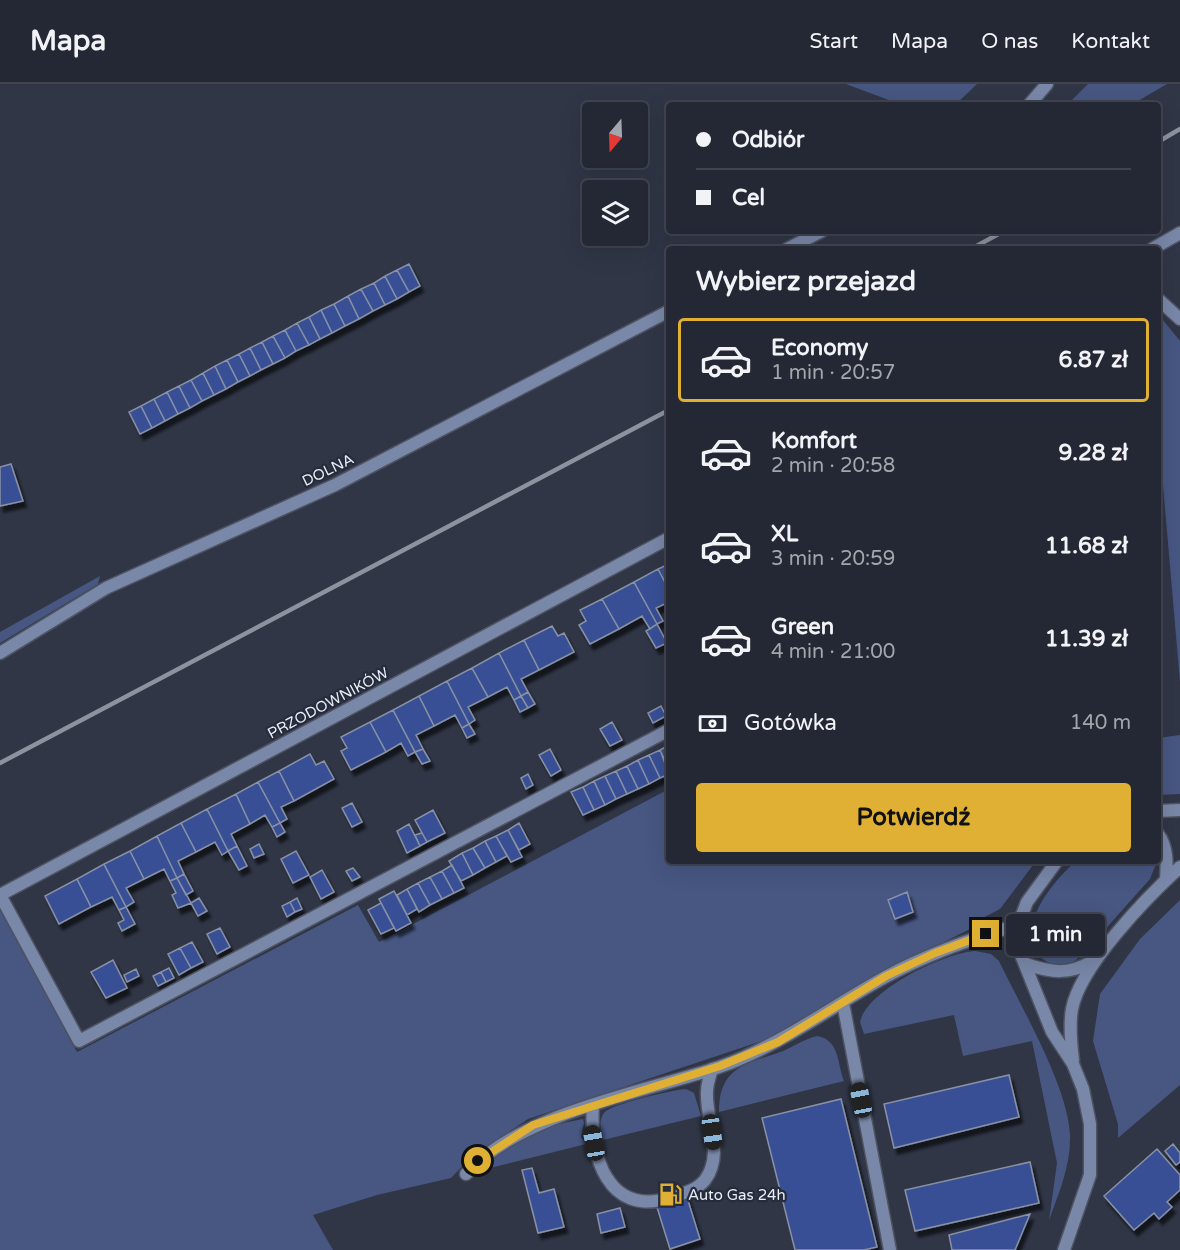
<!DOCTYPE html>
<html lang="pl">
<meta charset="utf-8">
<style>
body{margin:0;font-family:"Varela Round",sans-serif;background:#303440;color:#f1f3f6;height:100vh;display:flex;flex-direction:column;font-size:22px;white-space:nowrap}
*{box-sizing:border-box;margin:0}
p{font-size:20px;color:#a3a6ac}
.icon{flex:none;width:33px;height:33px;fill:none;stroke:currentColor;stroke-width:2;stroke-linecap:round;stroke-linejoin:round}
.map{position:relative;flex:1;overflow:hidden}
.drawer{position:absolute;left:666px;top:162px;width:495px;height:618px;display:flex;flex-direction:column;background:#242834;border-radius:6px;box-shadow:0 6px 24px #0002,0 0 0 2px #41444f}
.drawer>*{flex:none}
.banner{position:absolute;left:666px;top:18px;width:495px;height:132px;border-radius:6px;box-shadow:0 6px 24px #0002,0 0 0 2px #41444f;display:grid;align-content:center;height:132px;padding:0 30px;background:#242834}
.needle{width:39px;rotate:199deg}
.controls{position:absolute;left:582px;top:18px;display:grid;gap:12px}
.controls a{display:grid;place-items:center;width:66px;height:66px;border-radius:6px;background:#242834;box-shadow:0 6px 24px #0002,0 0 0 2px #41444f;font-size:30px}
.end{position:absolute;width:27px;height:27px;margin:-14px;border:8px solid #dfb033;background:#111;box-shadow:0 0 0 3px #111}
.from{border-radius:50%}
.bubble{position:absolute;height:42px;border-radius:6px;background:#242834;box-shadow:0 6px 24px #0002,0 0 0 2px #41444f;font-size:20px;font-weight:700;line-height:42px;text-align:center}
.car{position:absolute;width:18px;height:36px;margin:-18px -9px;border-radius:8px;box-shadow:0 0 4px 2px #0007;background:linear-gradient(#222 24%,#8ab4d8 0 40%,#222 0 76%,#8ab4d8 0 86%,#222 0)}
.banner b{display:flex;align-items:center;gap:21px;height:57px;font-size:22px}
.banner b+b{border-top:2px solid #41444f}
.banner i{width:15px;height:15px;background:#f1f3f6}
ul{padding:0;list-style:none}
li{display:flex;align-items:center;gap:18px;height:84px;margin:0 12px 9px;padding:0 18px;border:3px solid transparent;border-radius:6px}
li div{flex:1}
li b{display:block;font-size:22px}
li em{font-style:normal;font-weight:700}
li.active{border-color:#dfb033}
li>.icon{width:54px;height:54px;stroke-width:1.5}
h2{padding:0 30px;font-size:27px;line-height:72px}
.pay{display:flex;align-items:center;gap:15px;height:66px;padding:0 30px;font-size:22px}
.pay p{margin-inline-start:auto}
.action{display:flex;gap:12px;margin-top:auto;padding:12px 30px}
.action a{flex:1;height:69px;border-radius:6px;background:#dfb033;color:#111;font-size:24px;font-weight:700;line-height:69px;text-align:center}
header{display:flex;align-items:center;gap:36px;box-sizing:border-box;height:84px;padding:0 30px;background:#242834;border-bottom:2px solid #41444f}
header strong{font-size:28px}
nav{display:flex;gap:33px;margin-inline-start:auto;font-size:21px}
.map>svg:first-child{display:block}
.green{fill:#475782}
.building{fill:#385096;stroke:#8991a4;stroke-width:1.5;filter:url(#shadow)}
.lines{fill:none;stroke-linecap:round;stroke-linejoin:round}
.service-casing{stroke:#4e5362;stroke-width:15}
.minor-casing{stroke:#4e5362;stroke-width:15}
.service{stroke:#7987a8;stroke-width:12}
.minor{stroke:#7987a8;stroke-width:12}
.rail{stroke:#8d929f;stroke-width:4.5}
.route{stroke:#dfb033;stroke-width:8}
.labels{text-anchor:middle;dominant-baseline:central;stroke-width:4.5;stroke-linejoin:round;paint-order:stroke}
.street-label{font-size:15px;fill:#e9eef8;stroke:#262c3c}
.poi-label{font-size:15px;fill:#e9eef8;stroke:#262c3c;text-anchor:start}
</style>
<header>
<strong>Mapa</strong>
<nav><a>Start</a><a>Mapa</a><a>O nas</a><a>Kontakt</a></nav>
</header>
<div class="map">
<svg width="1180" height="1166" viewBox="0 0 1180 1166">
<defs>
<filter id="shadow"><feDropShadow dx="3.5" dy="6" stdDeviation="1.5" flood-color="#0009"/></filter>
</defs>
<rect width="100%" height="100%" fill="#303646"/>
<!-- green -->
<path class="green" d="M846 0H977L955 21H902Z
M1088 0H1167L1131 21H1067Z
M1158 230 1180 257V598L1158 343Z
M100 492 98 500 0 559V548Z
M1180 651V710L1158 711V654Z
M669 705V777H1036L1000 825 969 841 970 845 882 889 774 953 528 1035 472 1072 451 1094 377 1111 313 1131 333 1166H0V826L77 968 358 821 379 858Z
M1076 777H1157L1150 795 1084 869C1079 873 1073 880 1065 881 1042 884 1027 862 1032 842 1037 818 1058 793 1076 777Z
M1180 816V1001L1118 1054V1040L1093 957 1100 910 1140 855Z
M975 867 991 870 999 877C1021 923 1068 1002 1070 1051 1071 1081 1059 1109 1049 1136L1057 1079 1032 957 963 972 954 931 864 950 860 938C867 906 944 869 975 867Z
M817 952C840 956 837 979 844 997L719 1028C719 981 748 980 783 967 795 962 804 955 817 952Z
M686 1005 694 1009 701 1032 603 1056C601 1047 598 1037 604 1029 611 1020 672 1006 686 1005Z
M583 1035 584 1039 581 1053 586 1060 482 1086 507 1062 548 1042Z"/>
<!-- building -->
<path class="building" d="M409 180 420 202 409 208 397 186Z
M397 186 409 208 397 215 385 192Z
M385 192 397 215 385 221 374 199Z
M374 199 385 221 373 227 361 205Z
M361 205 373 227 359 235 348 212Z
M348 212 359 235 345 242 334 220Z
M334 220 345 242 332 249 321 226Z
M321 226 332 249 320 255 309 233Z
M309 233 320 255 309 261 297 239Z
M297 239 309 261 296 267 285 246Z
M285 246 296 267 285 274 273 252Z
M273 252 285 274 273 280 262 258Z
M262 258 273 280 261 286 250 264Z
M250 264 261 286 250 292 239 270Z
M239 270 250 292 238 298 227 276Z
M227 276 238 298 226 305 215 282Z
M215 282 226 305 214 311 203 289Z
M203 289 214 311 202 317 191 296Z
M191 296 202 317 190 324 179 302Z
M179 302 190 324 178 330 167 308Z
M167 308 178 330 165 337 154 315Z
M154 315 165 337 152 344 141 322Z
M141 322 152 344 140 350 129 328Z
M11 380 23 417 0 422V383Z
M669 480V506L658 485Z
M658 485 669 506V518L656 524 663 537 657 540 634 498Z
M634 498 657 540 650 545 642 532 619 545 602 515Z
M602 515 619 545 590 560 579 541 586 537 580 526Z
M657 540 667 559 656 564 646 547Z
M552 542 558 552 564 549 574 568 539 586 524 556Z
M524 556 539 586 521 595 528 608 521 612 499 569Z
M499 569 521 612 514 616 507 603 488 613 472 584Z
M472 584 488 613 468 623 475 636 469 640 447 597Z
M447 597 469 640 462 644 455 631 434 642 419 612Z
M528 608 535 620 528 624 521 612Z
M419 612 434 642 416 651 423 665 415 668 393 626Z
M521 612 528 624 520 628 514 616Z
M661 622 666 632 653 639 648 629Z
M393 626 415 668 408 672 401 659 386 668 370 638Z
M370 638 386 668 351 686 341 667 347 664 341 653Z
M612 638 622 656 610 662 600 645Z
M469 640 475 650 467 654 462 644Z
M669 661V685L660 666Z
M423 665 430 677 422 680 415 668Z
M550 665 561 686 551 692 539 671Z
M660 666 669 690 660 694 649 671Z
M310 670 316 681 324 677 334 695 294 717 279 687Z
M649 671 660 694 649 700 638 676Z
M638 676 649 700 638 705 627 682Z
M627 682 638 705 627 710 616 687Z
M279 687 294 717 281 723 287 735 280 739 258 698Z
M616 687 627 710 616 715 605 692Z
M528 690 533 701 526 705 521 694Z
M605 692 616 715 605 721 594 697Z
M594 697 605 721 594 726 583 703Z
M258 698 280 739 272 743 265 731 250 740 236 710Z
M583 703 594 726 583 731 571 708Z
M236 710 250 740 231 750 237 762 228 767 207 725Z
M352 719 362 738 352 743 342 724Z
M207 725 228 767 222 771 215 758 196 768 181 739Z
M433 726 445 749 427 758 415 736Z
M181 739 196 768 178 777 184 790 177 794 157 752Z
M280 739 285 748 277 753 272 743Z
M519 739 530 760 519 766 508 746Z
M409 740 420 762 407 769 397 747Z
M508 746 522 773 511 778 496 752Z
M422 749 427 758 420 762 415 751Z
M157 752 177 794 170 797 164 785 144 795 130 767Z
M496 752 507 772 496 778 485 757Z
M485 757 496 778 485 784 473 764Z
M259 760 264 770 254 774 250 765Z
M237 762 247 782 239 786 228 767Z
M473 764 485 784 473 791 462 769Z
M130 767 144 795 126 804 134 818 126 823 104 780Z
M296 767 309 791 293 799 281 775Z
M462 769 473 791 461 797 449 777Z
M104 780 126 823 119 826 112 813 91 823 77 795Z
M452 781 464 804 454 809 442 787Z
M353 784 360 793 352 797 346 787Z
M322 786 334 808 321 815 310 793Z
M442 787 454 809 442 815 430 793Z
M184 790 193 807 186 811 177 794Z
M430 793 442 815 430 821 418 799Z
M177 794 191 819 178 824 172 811 176 809 170 797Z
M77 795 91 823 59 840 45 812Z
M418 799 430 821 419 828 407 805Z
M407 805 417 825 407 831 397 811Z
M394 807 411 839 396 847 379 815Z
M907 808 913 828 895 835 888 816Z
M199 814 207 827 198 832 191 819Z
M297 814 302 825 295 828 290 818Z
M290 818 295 828 287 833 282 822Z
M381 819 394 844 381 850 368 826Z
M126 823 135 840 122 847 118 839 124 836 119 826Z
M220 844 230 863 217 870 207 850Z
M192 858 203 878 191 884 180 864Z
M180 864 191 884 179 891 168 870Z
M113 876 127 904 106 914 91 888Z
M169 884 174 894 166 898 161 888Z
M136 885 139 892 127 898 124 891Z
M161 888 166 898 158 902 153 892Z
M1009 991 1019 1033 894 1064 884 1020Z
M841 1015 877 1163 864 1166H795L762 1034Z
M1173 1060 1180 1069V1078L1176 1081 1165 1067Z
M1157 1065 1180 1091V1106L1167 1118 1172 1123 1159 1135 1154 1129 1134 1146 1104 1112Z
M1030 1078 1039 1119 915 1147 905 1106Z
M532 1084 539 1109 554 1105 564 1143 538 1149 522 1086Z
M686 1110 700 1155 670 1165 656 1120Z
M620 1124 625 1143 601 1149 597 1130Z
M1030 1130 1015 1166H952L949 1151Z"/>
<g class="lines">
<defs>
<path id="service" d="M787 165 822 147
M0 569 106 504 335 401 669 227
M0 811 79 957 669 646
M843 919 890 1166
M593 1022C589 1071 608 1133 669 1114 681 1110 696 1107 705 1096 725 1069 705 1036 707 1007 707 1000 710 992 712 985
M466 1090C520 1029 642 1009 719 983 780 962 830 923 887 892 928 870 973 854 1018 841"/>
<path id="minor" d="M1029 21 1047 0
M1152 165 1180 149
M1158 215 1180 235
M1158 727 1180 726
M1158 750C1168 762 1167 782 1166 796
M1057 777 1027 818 1018 841 1017 861 1052 948 1073 980 1083 1005 1090 1040V1091L1064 1166
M0 811 669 454
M1026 880C1052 889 1069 891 1093 877
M1073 976C1071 960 1069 942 1072 925 1080 882 1147 813 1180 783"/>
</defs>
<!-- service casing -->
<use href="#service" class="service-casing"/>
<!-- minor casing -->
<use href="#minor" class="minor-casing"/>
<!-- service -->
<use href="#service" class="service"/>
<!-- minor -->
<use href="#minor" class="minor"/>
<!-- rail -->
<path class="rail" d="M1158 58 1180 45
M971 165 1004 147
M0 679 669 326"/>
</g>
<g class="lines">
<!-- route -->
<path class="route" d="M478 1077 533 1041 720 982 778 958 886 892 935 869 986 850"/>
</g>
<!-- icons -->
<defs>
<symbol id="fuel-bare" viewBox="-9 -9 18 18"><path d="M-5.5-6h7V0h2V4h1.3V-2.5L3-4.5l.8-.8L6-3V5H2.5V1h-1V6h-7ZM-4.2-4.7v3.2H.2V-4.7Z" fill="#dfb033" stroke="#262c3c" stroke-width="2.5" paint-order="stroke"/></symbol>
</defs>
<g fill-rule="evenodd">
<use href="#fuel-bare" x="654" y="1094" width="33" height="33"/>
</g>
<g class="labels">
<!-- street labels -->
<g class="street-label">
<text transform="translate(328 386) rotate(-26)">DOLNA</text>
<text transform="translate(328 619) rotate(-28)">PRZODOWNIKÓW</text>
</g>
<!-- poi labels -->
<g class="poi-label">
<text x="688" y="1111">Auto Gas 24h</text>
</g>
</g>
</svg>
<div class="controls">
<a><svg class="needle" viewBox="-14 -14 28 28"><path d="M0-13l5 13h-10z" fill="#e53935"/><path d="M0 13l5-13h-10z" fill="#a3a6ac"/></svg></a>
<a><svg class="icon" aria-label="layers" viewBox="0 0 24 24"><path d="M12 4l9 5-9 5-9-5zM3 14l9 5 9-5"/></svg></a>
</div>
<i class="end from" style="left:478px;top:1077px"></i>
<i class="end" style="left:986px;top:850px"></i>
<div class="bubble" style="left:1006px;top:830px;width:99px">1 min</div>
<i class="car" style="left:861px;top:1016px;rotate:349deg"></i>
<i class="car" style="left:712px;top:1048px;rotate:172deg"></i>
<i class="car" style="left:594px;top:1059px;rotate:350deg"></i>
<div class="banner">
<b><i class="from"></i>Odbiór</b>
<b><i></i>Cel</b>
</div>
<section class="drawer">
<h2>Wybierz przejazd</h2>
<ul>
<li class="active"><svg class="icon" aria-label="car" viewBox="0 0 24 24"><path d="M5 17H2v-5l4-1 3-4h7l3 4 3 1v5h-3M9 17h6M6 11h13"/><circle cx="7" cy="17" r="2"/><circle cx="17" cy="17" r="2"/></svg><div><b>Economy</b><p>1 min · 20:57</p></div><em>6.87 zł</em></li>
<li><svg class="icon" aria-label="car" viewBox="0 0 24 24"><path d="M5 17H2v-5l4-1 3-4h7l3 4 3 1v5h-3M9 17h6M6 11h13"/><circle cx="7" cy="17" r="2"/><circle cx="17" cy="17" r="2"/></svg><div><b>Komfort</b><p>2 min · 20:58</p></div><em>9.28 zł</em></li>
<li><svg class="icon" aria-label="car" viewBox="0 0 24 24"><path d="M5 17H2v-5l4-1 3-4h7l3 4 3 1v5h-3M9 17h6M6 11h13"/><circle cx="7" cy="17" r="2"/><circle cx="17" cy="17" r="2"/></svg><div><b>XL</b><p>3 min · 20:59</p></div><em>11.68 zł</em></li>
<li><svg class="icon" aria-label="car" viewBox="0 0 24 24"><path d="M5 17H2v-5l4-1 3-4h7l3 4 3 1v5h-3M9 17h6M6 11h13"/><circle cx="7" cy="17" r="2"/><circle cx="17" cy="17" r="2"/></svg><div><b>Green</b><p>4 min · 21:00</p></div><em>11.39 zł</em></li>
</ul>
<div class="pay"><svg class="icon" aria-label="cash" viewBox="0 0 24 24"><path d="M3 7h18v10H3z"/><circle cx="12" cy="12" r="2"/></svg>Gotówka<p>140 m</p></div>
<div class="action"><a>Potwierdź</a></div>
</section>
</div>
